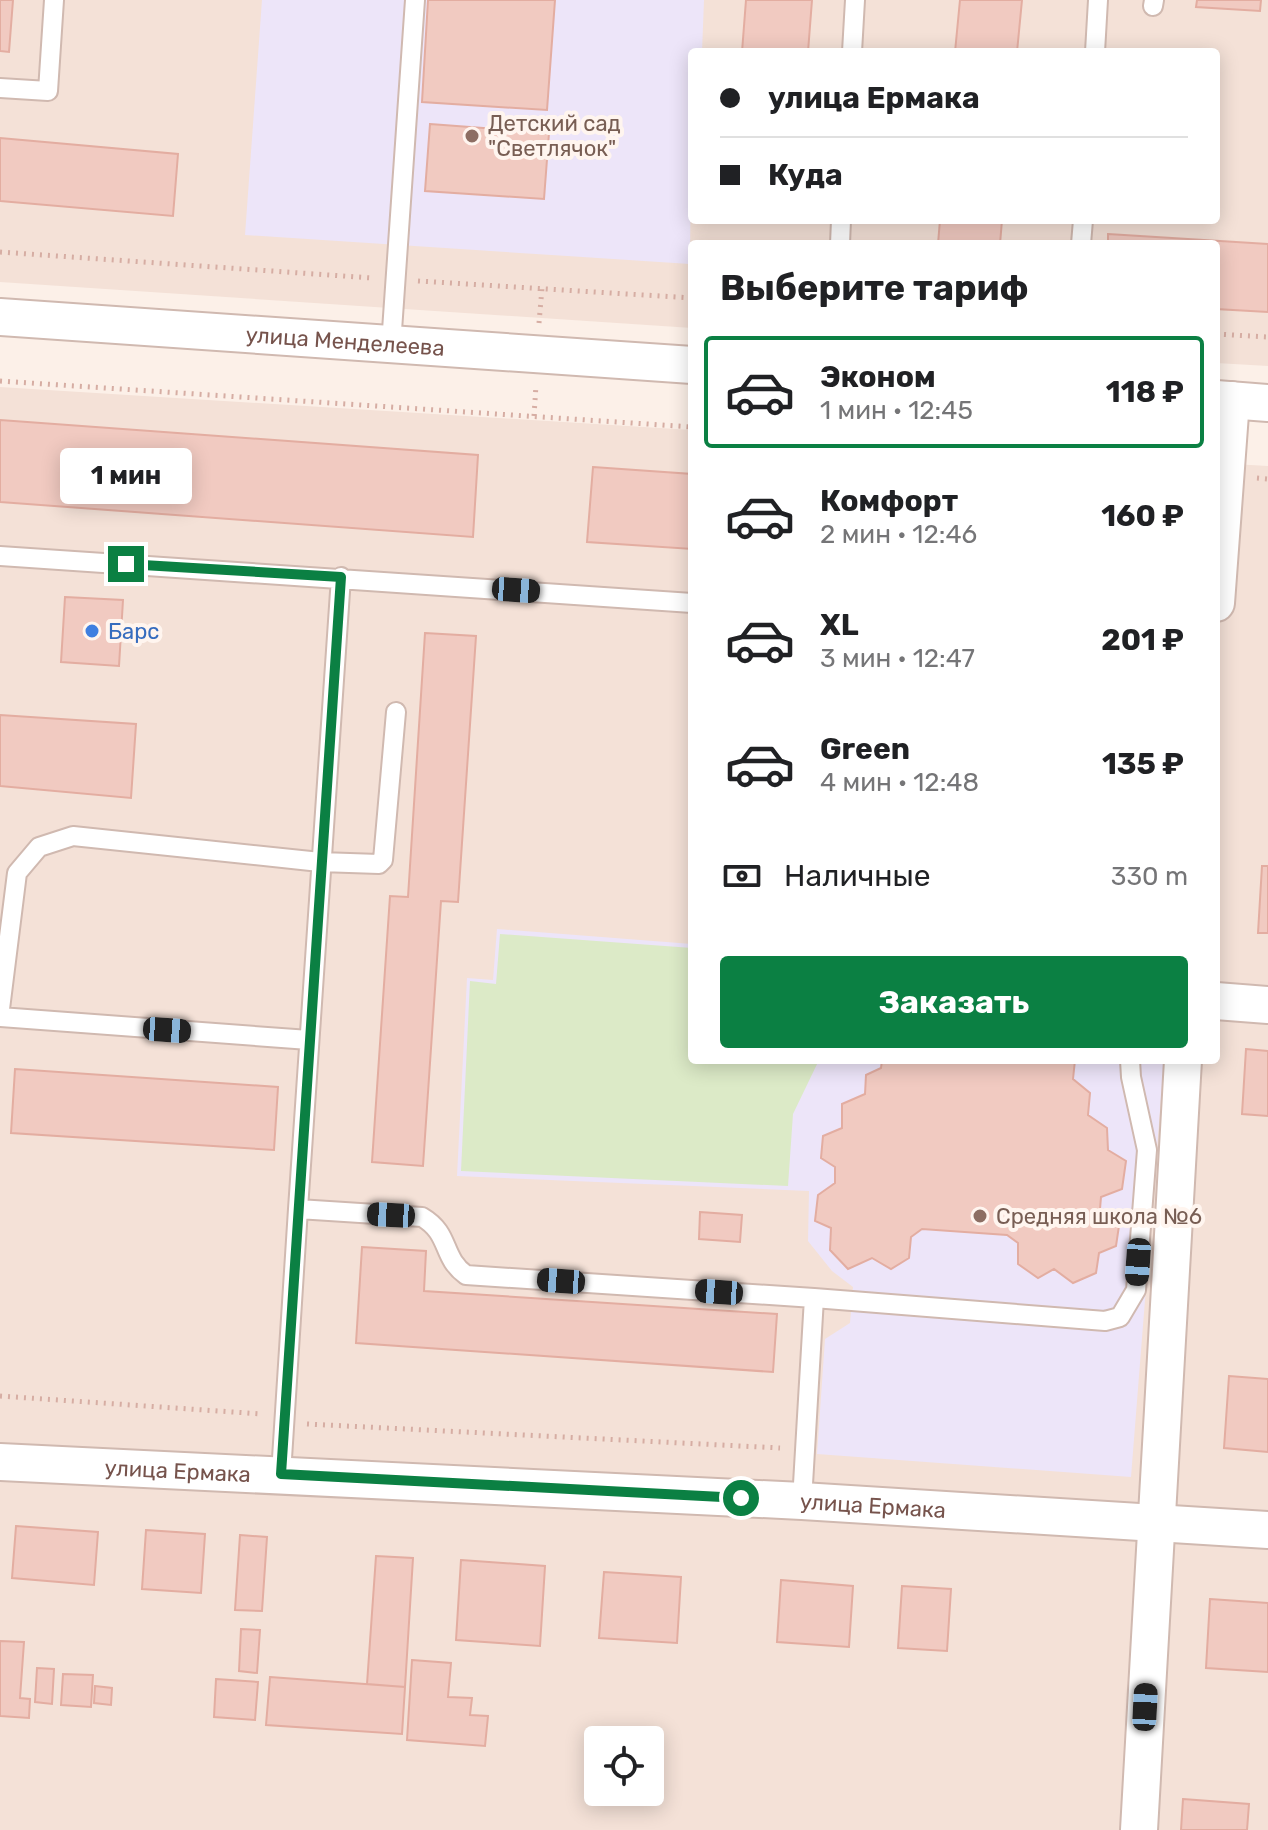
<!DOCTYPE html>
<html lang="ru">
<meta charset="utf-8">
<style>
body{margin:0;font-family:Rubik,sans-serif;background:#f2f2f2;color:#202124;height:100vh;display:flex;flex-direction:column;font-size:30px;white-space:nowrap}
*{box-sizing:border-box;margin:0}
p{font-size:26px;color:#757577}
.icon{flex:none;width:44px;height:44px;fill:none;stroke:currentColor;stroke-width:2;stroke-linecap:round;stroke-linejoin:round}
.map{position:relative;flex:1;overflow:hidden}
.sheet{position:absolute;left:688px;top:240px;width:532px;height:824px;display:flex;flex-direction:column;background:#fff;border-radius:8px;box-shadow:0 4px 20px #0003}
.sheet>*{flex:none}
.guide{position:absolute;left:688px;top:48px;width:532px;height:176px;border-radius:8px;box-shadow:0 4px 20px #0003;display:grid;align-content:center;height:176px;padding:0 32px;background:#fff}
.controls{position:absolute;left:584px;top:1726px;display:grid;gap:16px}
.controls a{display:grid;place-items:center;width:80px;height:80px;border-radius:8px;background:#fff;box-shadow:0 4px 20px #0003;font-size:40px}
.end{position:absolute;width:36px;height:36px;margin:-18px;border:10px solid #0b8043;background:#fff;box-shadow:0 0 0 4px #fff}
.from{border-radius:50%}
.bubble{position:absolute;height:56px;border-radius:8px;background:#fff;box-shadow:0 4px 20px #0003;font-size:26px;font-weight:700;line-height:56px;text-align:center}
.car{position:absolute;width:24px;height:48px;margin:-24px -12px;border-radius:10px;box-shadow:0 0 6px 2px #0007;background:linear-gradient(#222 24%,#8ab4d8 0 40%,#222 0 76%,#8ab4d8 0 86%,#222 0)}
.guide b{display:flex;align-items:center;gap:28px;height:76px;font-size:30px}
.guide b+b{border-top:2px solid #e0e0e0}
.guide i{width:20px;height:20px;background:#202124}
ul{padding:0;list-style:none}
li{display:flex;align-items:center;gap:24px;height:112px;margin:0 16px 12px;padding:0 16px;border:4px solid transparent;border-radius:8px}
li div{flex:1}
li b{display:block;font-size:30px}
li em{font-style:normal;font-weight:700}
li.selected{border-color:#0b8043}
li>.icon{width:72px;height:72px;stroke-width:1.5}
h2{padding:0 32px;font-size:36px;line-height:96px}
.pay{display:flex;align-items:center;gap:20px;height:88px;padding:0 32px;font-size:30px}
.pay p{margin-inline-start:auto}
.primary-button{display:flex;gap:16px;margin-top:auto;padding:16px 32px}
.primary-button a{flex:1;height:92px;border-radius:8px;background:#0b8043;color:#fff;font-size:32px;font-weight:700;line-height:92px;text-align:center}
.map>svg:first-child{display:block}
.residential{fill:#f4e1d7;fill-rule:evenodd}
.education{fill:#ede5f9}
.green{fill:#dceac7}
.building{fill:#f1cac1;stroke:#e3ada1;stroke-width:2}
.lines{fill:none;stroke-linecap:round;stroke-linejoin:round}
.service-casing{stroke:#d0b9b0;stroke-width:22}
.minor-casing{stroke:#d0b9b0;stroke-width:40}
.path{stroke:#d6ada3;stroke-width:5;stroke-dasharray:2 6;stroke-linecap:butt}
.service{stroke:#fff;stroke-width:18}
.minor{stroke:#fff;stroke-width:36}
.route{stroke:#0b8043;stroke-width:10}
.education-dot{fill:#8d6e63;stroke:#fff5ef;stroke-width:3}
.shop-dot{fill:#3f7fe0;stroke:#fff5ef;stroke-width:3}
.labels{text-anchor:middle;dominant-baseline:central;stroke-width:8;stroke-linejoin:round;paint-order:stroke}
.education-label{font-size:22px;fill:#785e54;stroke:#fff5ef;text-anchor:start}
.street-label{font-size:22px;fill:#76534c;stroke:#fff5ef}
.shop-label{font-size:22px;fill:#366cbe;stroke:#fff5ef;text-anchor:start}
</style>
<div class="map">
<svg width="1268" height="1830" viewBox="0 0 1268 1830">
<rect width="100%" height="100%" fill="#fcf0e8"/>
<!-- residential -->
<path class="residential" d="M0 0H1268V366L1216 363V244H692V328L0 282ZM692 52H1216V220H692Z
M0 387 692 430V1060H1216V463L1268 466V1830H0ZM598 1740H650V1792H598Z"/>
<!-- education -->
<path class="education" d="M262 0H704L702 52H692L690 264 245 235Z
M497 929 692 944V1060H1164L1131 1477 817 1454 825 1339 850 1323 853 1287 832 1271 808 1241 809 1191 457 1176 467 978 493 980Z"/>
<!-- green -->
<path class="green" d="M500 934 692 948V1060H819L793 1114 788 1186 461 1171 470 981 496 984Z"/>
<!-- building -->
<path class="building" d="M0 0H13L9 52 0 51Z
M428 0H555L547 110 422 102Z
M746 0H812L808 52H742Z
M960 0H1022L1017 52H955Z
M1197 0H1261L1260 11 1196 7Z
M430 124 549 133 544 199 425 191Z
M0 138 178 154 173 216 0 201Z
M940 220H1002L1000 244H938Z
M1108 234 1268 244V312L1216 309V244H1108Z
M0 420 478 455 473 537 0 502Z
M593 467 692 474V549L587 542Z
M65 597 123 600 119 666 61 662Z
M425 633 476 636 458 902 441 901 423 1166 372 1162 390 896 408 897Z
M0 715 136 724 131 798 0 786Z
M1262 866H1268V933H1258Z
M1246 1049 1268 1051V1116L1242 1114Z
M882 1060H1075L1073 1079 1090 1093 1088 1115 1107 1128 1108 1150 1126 1161 1122 1189 1101 1197 1100 1209 1120 1219 1116 1246 1099 1253 1096 1273 1073 1283 1054 1269 1038 1278 1018 1264V1243L1007 1235 922 1229 911 1237 909 1258 891 1269 872 1258 848 1269 830 1250 831 1228 815 1221 818 1195 835 1183V1167L821 1158 823 1136 842 1128V1104L865 1094 866 1075 881 1068Z
M15 1069 278 1087 274 1150 11 1133Z
M700 1212 742 1215 740 1242 699 1239Z
M362 1247 426 1251 424 1291 777 1314 773 1372 356 1343Z
M1229 1376 1268 1379V1452L1224 1448Z
M16 1526 98 1532 94 1585 12 1578Z
M146 1530 205 1534 201 1593 142 1589Z
M240 1535 267 1537 262 1611 235 1610Z
M376 1556 413 1558 405 1687 367 1684Z
M461 1560 545 1566 540 1646 456 1640Z
M604 1572 681 1577 677 1643 599 1638Z
M781 1580 853 1586 849 1647 777 1642Z
M902 1586 951 1589 947 1651 898 1648Z
M1210 1599 1268 1603V1672L1206 1668Z
M241 1629 260 1630 257 1673 239 1671Z
M0 1641 24 1642 20 1698 30 1699 29 1718 0 1716Z
M412 1660 451 1663 448 1697 472 1698 470 1715 488 1716 485 1746 407 1740Z
M37 1668 54 1669 52 1704 35 1702Z
M63 1674 93 1675 91 1707 61 1705Z
M270 1677 405 1687 402 1734 266 1725Z
M216 1679 258 1682 255 1720 214 1717Z
M95 1686 112 1688 111 1705 94 1703Z
M1183 1799 1249 1804 1247 1830H1181Z"/>
<g class="lines">
<defs>
<path id="service" d="M1153 6 1154 0
M852 52 855 0
M1095 52 1098 0
M0 88 48 91 54 0
M840 244 841 220
M1081 244 1083 220
M391 345 415 0
M0 556 692 603
M0 1009 17 873 39 847 73 836 320 862 379 864 383 860 396 712
M0 1017 309 1040
M298 1209 341 577
M814 1298 1105 1321 1120 1317 1136 1290 1147 1150 1131 1077 1130 1060
M281 1474 298 1209 422 1217C451 1234 441 1257 466 1275L814 1298 802 1501"/>
<g id="minor">
<path id="s1" d="M0 317 692 365"/>
<path d="M1216 399 1268 403"/>
<path d="M1216 603 1231 400"/>
<path d="M1216 1001 1268 1005"/>
<path id="s2" d="M0 1462 802 1501 1268 1530"/>
<path d="M1139 1830 1183 1060"/>
</g>
</defs>
<!-- service casing -->
<use href="#service" class="service-casing"/>
<!-- minor casing -->
<use href="#minor" class="minor-casing"/>
<!-- path -->
<path class="path" d="M0 252 372 278
M418 281 692 298
M539 323 542 288
M1216 334 1268 337
M0 381 692 427
M534 416 536 385
M1257 478 1268 479
M0 1396 262 1414
M307 1424 780 1448"/>
<!-- service -->
<use href="#service" class="service"/>
<!-- minor -->
<use href="#minor" class="minor"/>
</g>
<g class="lines">
<!-- route -->
<path class="route" d="M126 564 341 577 281 1474 741 1498"/>
</g>
<!-- markers -->
<g class="education-dot">
<circle cx="472" cy="136" r="8"/>
<circle cx="980" cy="1216" r="8"/>
</g>
<circle class="shop-dot" cx="92" cy="631" r="8"/>
<g class="labels">
<!-- education labels -->
<g class="education-label">
<text x="488" y="123">Детский сад<tspan x="488" dy="25">"Светлячок"</tspan></text>
<text x="996" y="1216">Средняя школа №6</text>
</g>
<!-- street labels -->
<g class="street-label">
<text stroke="none"><textPath href="#s1" startOffset="346">улица Менделеева</textPath></text>
<text stroke="none"><textPath href="#s2" startOffset="178">улица Ермака</textPath></text>
<text stroke="none"><textPath href="#s2" startOffset="874">улица Ермака</textPath></text>
</g>
<!-- shop labels -->
<g class="shop-label">
<text x="108" y="631">Барс</text>
</g>
</g>
</svg>
<div class="controls">
<a><svg class="icon" aria-label="locate" viewBox="0 0 24 24"><circle cx="12" cy="12" r="6"/><path d="M12 2v4M12 18v4M2 12h4M18 12h4"/></svg></a>
</div>
<i class="end from" style="left:741px;top:1498px"></i>
<i class="end" style="left:126px;top:564px"></i>
<div class="bubble" style="left:60px;top:448px;width:132px">1 мин</div>
<i class="car" style="left:516px;top:590px;rotate:94deg"></i>
<i class="car" style="left:167px;top:1030px;rotate:94deg"></i>
<i class="car" style="left:391px;top:1215px;rotate:273deg"></i>
<i class="car" style="left:1138px;top:1262px;rotate:184deg"></i>
<i class="car" style="left:561px;top:1281px;rotate:274deg"></i>
<i class="car" style="left:719px;top:1292px;rotate:274deg"></i>
<i class="car" style="left:1145px;top:1707px;rotate:3deg"></i>
<div class="guide">
<b><i class="from"></i>улица Ермака</b>
<b><i></i>Куда</b>
</div>
<section class="sheet">
<h2>Выберите тариф</h2>
<ul>
<li class="selected"><svg class="icon" aria-label="car" viewBox="0 0 24 24"><path d="M5 17H2v-5l4-1 3-4h7l3 4 3 1v5h-3M9 17h6M6 11h13"/><circle cx="7" cy="17" r="2"/><circle cx="17" cy="17" r="2"/></svg><div><b>Эконом</b><p>1 мин · 12:45</p></div><em>118 ₽</em></li>
<li><svg class="icon" aria-label="car" viewBox="0 0 24 24"><path d="M5 17H2v-5l4-1 3-4h7l3 4 3 1v5h-3M9 17h6M6 11h13"/><circle cx="7" cy="17" r="2"/><circle cx="17" cy="17" r="2"/></svg><div><b>Комфорт</b><p>2 мин · 12:46</p></div><em>160 ₽</em></li>
<li><svg class="icon" aria-label="car" viewBox="0 0 24 24"><path d="M5 17H2v-5l4-1 3-4h7l3 4 3 1v5h-3M9 17h6M6 11h13"/><circle cx="7" cy="17" r="2"/><circle cx="17" cy="17" r="2"/></svg><div><b>XL</b><p>3 мин · 12:47</p></div><em>201 ₽</em></li>
<li><svg class="icon" aria-label="car" viewBox="0 0 24 24"><path d="M5 17H2v-5l4-1 3-4h7l3 4 3 1v5h-3M9 17h6M6 11h13"/><circle cx="7" cy="17" r="2"/><circle cx="17" cy="17" r="2"/></svg><div><b>Green</b><p>4 мин · 12:48</p></div><em>135 ₽</em></li>
</ul>
<div class="pay"><svg class="icon" aria-label="cash" viewBox="0 0 24 24"><path d="M3 7h18v10H3z"/><circle cx="12" cy="12" r="2"/></svg>Наличные<p>330 m</p></div>
<div class="primary-button"><a>Заказать</a></div>
</section>
</div>
